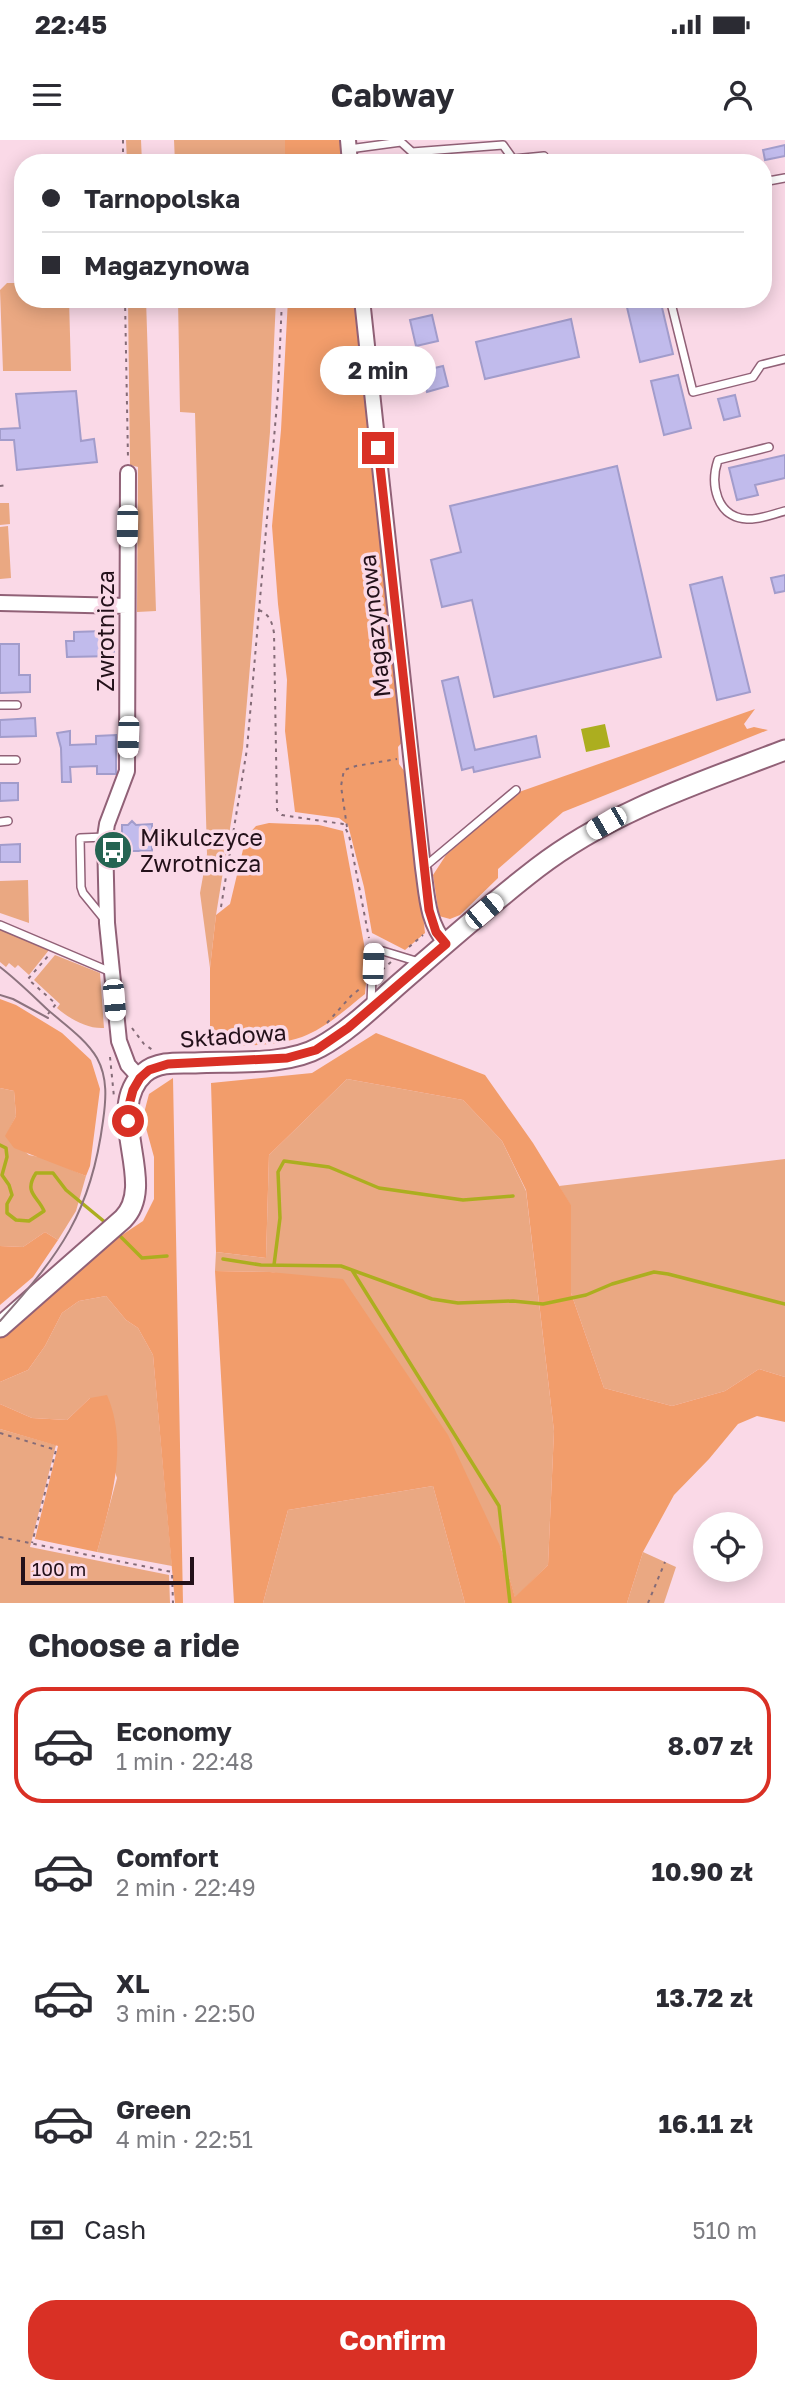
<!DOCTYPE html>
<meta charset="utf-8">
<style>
body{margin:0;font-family:"Golos Text",sans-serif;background:#f2f2f3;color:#2b2b33;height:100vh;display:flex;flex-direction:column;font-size:26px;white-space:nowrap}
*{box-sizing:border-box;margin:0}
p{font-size:23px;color:#7c7c81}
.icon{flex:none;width:38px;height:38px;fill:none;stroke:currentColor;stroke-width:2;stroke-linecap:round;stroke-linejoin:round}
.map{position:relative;height:1463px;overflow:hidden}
.panel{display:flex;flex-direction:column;background:#fff;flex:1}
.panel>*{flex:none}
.hud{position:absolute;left:14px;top:14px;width:758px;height:154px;border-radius:28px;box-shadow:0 4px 18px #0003;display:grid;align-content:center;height:154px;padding:0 28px;background:#fff}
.buttons{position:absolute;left:693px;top:1372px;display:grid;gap:14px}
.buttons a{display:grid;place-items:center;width:70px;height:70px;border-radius:50%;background:#fff;box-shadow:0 4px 18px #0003;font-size:35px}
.scale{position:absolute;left:21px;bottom:18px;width:173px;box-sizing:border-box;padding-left:7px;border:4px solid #23111a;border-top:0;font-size:19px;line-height:24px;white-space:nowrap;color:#23111a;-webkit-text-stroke:5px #fad9e7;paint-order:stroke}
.end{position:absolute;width:32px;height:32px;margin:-16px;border:9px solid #d93025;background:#fff;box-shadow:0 0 0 4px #fff}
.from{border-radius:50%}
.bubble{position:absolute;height:49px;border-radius:24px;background:#fff;box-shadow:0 4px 18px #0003;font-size:23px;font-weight:700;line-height:49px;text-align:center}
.car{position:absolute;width:21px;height:42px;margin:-21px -10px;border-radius:9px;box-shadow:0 0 5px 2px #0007;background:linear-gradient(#fff 24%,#345 0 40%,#fff 0 76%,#345 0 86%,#fff 0)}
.hud b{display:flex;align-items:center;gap:24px;height:66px;font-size:26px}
.hud b+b{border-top:2px solid #e1e1e2}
.hud i{width:18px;height:18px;background:#2b2b33}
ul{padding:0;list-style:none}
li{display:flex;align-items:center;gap:21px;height:116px;margin:0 14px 10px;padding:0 14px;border:4px solid transparent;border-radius:28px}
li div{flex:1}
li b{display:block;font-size:26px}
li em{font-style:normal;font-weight:700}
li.current{border-color:#d93025}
li>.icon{width:63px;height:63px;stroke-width:1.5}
h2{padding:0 28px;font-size:32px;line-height:84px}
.pay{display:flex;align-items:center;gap:18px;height:77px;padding:0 28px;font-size:26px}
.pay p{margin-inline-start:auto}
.primary-button{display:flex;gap:14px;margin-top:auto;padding:14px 28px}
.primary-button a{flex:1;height:80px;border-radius:28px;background:#d93025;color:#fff;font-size:28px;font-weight:700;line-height:80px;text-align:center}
.status{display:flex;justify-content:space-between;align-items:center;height:49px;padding:0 35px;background:#fff;direction:ltr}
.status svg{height:19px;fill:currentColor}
header{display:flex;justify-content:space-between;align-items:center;height:91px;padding:0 28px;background:#fff;font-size:32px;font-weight:700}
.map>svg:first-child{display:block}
.green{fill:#eaa882}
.forest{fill:#f29d6b}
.water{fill:#acae1f}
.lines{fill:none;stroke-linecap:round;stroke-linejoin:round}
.stream{stroke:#acae1f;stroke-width:3.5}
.building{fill:#c1bbec;stroke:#a29ccb;stroke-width:2}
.service-casing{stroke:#916177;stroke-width:10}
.minor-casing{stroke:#916177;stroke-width:18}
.secondary-casing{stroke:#916177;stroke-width:23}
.path{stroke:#846b77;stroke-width:2;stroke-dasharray:3.5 5;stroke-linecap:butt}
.service{stroke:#fff;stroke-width:7}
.minor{stroke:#fff;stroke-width:14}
.secondary{stroke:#fff;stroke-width:19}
.tram{stroke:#8c737e;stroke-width:2}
.route{stroke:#d93025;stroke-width:9}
.labels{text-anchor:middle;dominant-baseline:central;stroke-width:7;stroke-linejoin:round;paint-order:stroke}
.street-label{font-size:23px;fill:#23111a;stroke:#fad9e7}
.poi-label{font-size:23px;fill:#23111a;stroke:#fad9e7;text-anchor:start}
</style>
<div class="status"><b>22:45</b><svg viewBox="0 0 49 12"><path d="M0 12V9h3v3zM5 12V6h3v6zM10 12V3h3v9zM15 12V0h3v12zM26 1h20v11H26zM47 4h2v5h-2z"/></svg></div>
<header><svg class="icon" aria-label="menu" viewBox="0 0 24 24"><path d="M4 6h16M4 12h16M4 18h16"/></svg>Cabway<svg class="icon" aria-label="person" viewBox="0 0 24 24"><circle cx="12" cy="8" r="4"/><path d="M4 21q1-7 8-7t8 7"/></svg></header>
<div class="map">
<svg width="785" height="1463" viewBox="0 0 785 1463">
<rect width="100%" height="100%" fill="#fad9e7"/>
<!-- green -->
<path class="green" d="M126 0H141L142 23H127Z
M174 0H285V23H175Z
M7 143H23V159H69L71 231H3L0 150Z
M128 159H146L156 471 137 472 138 327 130 325Z
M178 159H276L270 292 243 608 216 775 210 828 200 753 207 714 195 273 180 272Z
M0 363H9L10 384 0 385Z
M8 386 11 438 0 439V387Z
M28 740 29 783 0 773V741Z
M0 789 49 810 29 835 18 825 15 828 9 823 6 827 0 822Z
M55 815 100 833 104 888C87 889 70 879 57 868L60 864 34 840Z
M347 939 463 960 502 1001 526 1051 554 1291 548 1425 515 1458 501 1408 287 1135 270 1132 215 1131 216 1112 266 1118 269 1015Z
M0 948 14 951 16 976 6 996 29 1015 44 1018 86 1036 76 1071 58 1100 45 1092 23 1107 0 1106Z
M785 1019V1237L759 1229 725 1251 672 1266 604 1248 571 1153V1066L559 1046Z
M106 1156 126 1180 138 1188 153 1215 172 1426 97 1412 117 1338 90 1258 67 1280 32 1278 0 1264V1242L28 1230 45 1206 62 1173 79 1161Z
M0 1289 56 1305 30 1407 169 1435 170 1463H0Z
M433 1346 465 1463H263L288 1370Z
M643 1412 676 1427 664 1463H627Z"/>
<!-- forest -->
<path class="forest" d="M285 0H342L345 23H285Z
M288 159H357L404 600 398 607 399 624 408 636 425 793 405 810 372 793 364 747 348 685 339 678 295 672 285 591 287 540 278 464 272 386 281 290Z
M755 569 744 584 747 589 754 587 768 590 563 672 498 729V738L460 775 450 779 439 776 433 735 446 715 519 652Z
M269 683 319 685 343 691 364 804 367 833 365 854C346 869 326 888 302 897 274 907 240 905 210 907V828L216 775 230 764 246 697 256 686Z
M0 859 16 865 62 893 91 920 100 949 90 1026 86 1036 14 1008 5 996 16 976 14 951 0 948Z
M376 893 485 935 533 1003 571 1065V1153L604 1248 672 1266 725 1251 759 1229 785 1237V1282L757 1276 738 1284 709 1319 674 1355 643 1412 627 1463H465L433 1346 288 1370 263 1463H234L215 1131 270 1132 343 1139 448 1295 501 1408 515 1457 548 1425 554 1291 526 1050 502 1001 463 960 347 939 269 1015 266 1118 216 1112 211 943 312 933Z
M173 938 183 1463H175L153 1215 138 1188 126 1180 106 1156 79 1161 62 1173 45 1206 28 1230 0 1242V1196L110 1103 143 1081 154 1059V1017L143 977 149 954Z
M45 1092 58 1100 33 1137 0 1165V1106L23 1107Z
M107 1255C129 1306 111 1361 97 1412L35 1399 58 1306 0 1289V1264L32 1278 67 1280 90 1258Z"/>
<!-- water -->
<path class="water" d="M605 584 610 607 586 612 581 589Z"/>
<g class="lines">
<!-- stream -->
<path class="stream" d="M0 1005 6 1008 7 1017 2 1035 9 1045 12 1055 7 1064V1073L16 1080 29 1081 44 1071C38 1056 23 1053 36 1033H53L66 1050 106 1083
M117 1093 142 1118 167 1116
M223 1119 261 1125 341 1126 432 1159 458 1163 513 1161 543 1164 586 1155 612 1144 654 1132 668 1134 785 1164
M274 1125 280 1078 278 1032 284 1021 329 1027 379 1048 463 1060 513 1056
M352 1130 499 1366 510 1463"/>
</g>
<!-- building -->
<path class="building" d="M785 5V16L765 20 763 10Z
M625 159H660L673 214 640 222Z
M432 175 438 201 416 206 410 180Z
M571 179 579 217 485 239 476 202Z
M443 226 448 246 427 252 422 231Z
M678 235 691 288 664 295 651 241Z
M76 251 81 301 94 299 97 322 17 330 14 300H0V289L20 288 16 254Z
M735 255 740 276 724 280 718 259Z
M785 315V338L755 345 758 355 737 360 729 328Z
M617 326 661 517 494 557 472 460 442 467 431 420 461 412 450 366Z
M785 435V451L775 453 771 438Z
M722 437 750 552 717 560 690 445Z
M104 491 105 500H114V516L67 517 66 501H74V492Z
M0 504H19V535H30V552L0 553Z
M458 537 475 610 536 596 540 617 474 632 473 627 462 630 442 541Z
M35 578 36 596 0 597V580Z
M70 591V605L96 604V596L116 595V634H97V626L70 627 71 642H62L61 608 57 593Z
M0 643H18V660L0 661Z
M132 681 136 685 152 684V711H119V694H122V685H128Z
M20 704V722H0V705Z"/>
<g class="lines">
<defs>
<path id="service" d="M401 2 412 12 503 5 513 19 544 16
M349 9 401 2V0
M763 42 785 38
M670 159 693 252 753 237 761 225 785 219
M769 307 718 320C710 344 716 377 747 379 759 380 773 374 785 371
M0 565H17
M0 620H16
M0 682 8 681
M105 697 80 698 81 747 83 753 105 780
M423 728 516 650
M0 785 111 832
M371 864 373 808 419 822"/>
<path id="minor" d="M348 0 350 23
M362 159 423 728C427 755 427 782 446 804
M128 333 127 631 107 684 105 697 107 783 119 901 128 925 140 938
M0 463 127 466"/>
<path id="secondary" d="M0 1187 123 1079C159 1043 102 971 144 933 158 921 178 923 195 923 233 921 287 926 320 907 349 891 374 866 399 844 444 805 489 765 537 728 611 671 699 643 785 610"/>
</defs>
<!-- service casing -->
<use href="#service" class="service-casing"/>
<!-- minor casing -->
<use href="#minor" class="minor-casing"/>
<!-- secondary casing -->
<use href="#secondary" class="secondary-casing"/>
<!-- path -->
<path class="path" d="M123 0V23
M125 159 128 319
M0 346 6 345
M259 470C270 475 272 482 274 493L277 670 282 675 343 684 349 695 369 798
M347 687 341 646 344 630 356 626 397 619
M221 767 247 609 278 252 282 159
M409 807 423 795
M382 830 391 822
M48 874 56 864 28 839 49 815
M327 883 351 856 362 847
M132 888 144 904 154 911
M110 917 114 957
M0 1293 56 1310 32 1403
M0 1397 172 1432 173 1463
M648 1463 665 1422"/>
<!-- service -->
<use href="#service" class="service"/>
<!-- minor -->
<use href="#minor" class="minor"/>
<!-- secondary -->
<use href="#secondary" class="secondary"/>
<!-- tram -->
<path class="tram" d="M0 827C17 840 32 855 48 870 64 884 86 899 97 918 108 938 106 960 103 981 91 1073 60 1114 0 1181
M0 855 13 859 48 878"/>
</g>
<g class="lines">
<!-- route -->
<path class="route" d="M128 981 129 965 133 950 140 938 149 930 168 924 287 918 316 910 348 888 446 804 436 792 429 770 378 308"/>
</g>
<!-- icons -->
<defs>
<symbol id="bus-disc" viewBox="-11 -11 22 22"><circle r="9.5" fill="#256452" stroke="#fad9e7"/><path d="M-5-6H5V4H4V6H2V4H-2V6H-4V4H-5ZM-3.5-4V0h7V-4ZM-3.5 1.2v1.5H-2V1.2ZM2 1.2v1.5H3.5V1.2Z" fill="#fff"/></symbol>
</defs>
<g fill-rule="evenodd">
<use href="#bus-disc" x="91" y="688" width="44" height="44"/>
</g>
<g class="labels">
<!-- street labels -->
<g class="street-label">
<text transform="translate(374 486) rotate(-96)">Magazynowa</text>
<text transform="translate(105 491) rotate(-90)">Zwrotnicza</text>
<text transform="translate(233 895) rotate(-4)">Składowa</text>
</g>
<!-- poi labels -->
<g class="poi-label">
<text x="140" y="697">Mikulczyce<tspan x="140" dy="26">Zwrotnicza</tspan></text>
</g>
</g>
</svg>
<div class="buttons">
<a><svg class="icon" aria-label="locate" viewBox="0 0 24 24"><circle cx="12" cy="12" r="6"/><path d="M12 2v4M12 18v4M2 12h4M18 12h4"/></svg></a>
</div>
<div class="scale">100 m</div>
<i class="end from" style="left:128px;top:981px"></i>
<i class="end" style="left:378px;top:308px"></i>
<div class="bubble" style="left:320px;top:206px;width:116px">2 min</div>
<i class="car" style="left:127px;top:386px;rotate:181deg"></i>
<i class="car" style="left:128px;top:597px;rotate:182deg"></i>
<i class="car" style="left:606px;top:683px;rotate:240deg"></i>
<i class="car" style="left:484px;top:771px;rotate:50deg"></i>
<i class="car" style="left:373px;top:824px;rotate:2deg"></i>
<i class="car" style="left:114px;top:860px;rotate:175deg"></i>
<div class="hud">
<b><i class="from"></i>Tarnopolska</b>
<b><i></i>Magazynowa</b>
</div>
</div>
<section class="panel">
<h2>Choose a ride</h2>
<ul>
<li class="current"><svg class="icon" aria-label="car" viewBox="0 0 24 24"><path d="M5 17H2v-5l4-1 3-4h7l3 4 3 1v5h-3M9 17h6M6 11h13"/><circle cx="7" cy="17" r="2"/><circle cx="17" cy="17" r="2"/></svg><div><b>Economy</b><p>1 min · 22:48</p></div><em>8.07 zł</em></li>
<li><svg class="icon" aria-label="car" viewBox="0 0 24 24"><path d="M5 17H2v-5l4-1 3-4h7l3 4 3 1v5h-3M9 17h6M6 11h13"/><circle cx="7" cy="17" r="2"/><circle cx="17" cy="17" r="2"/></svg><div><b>Comfort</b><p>2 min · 22:49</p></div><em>10.90 zł</em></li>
<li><svg class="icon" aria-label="car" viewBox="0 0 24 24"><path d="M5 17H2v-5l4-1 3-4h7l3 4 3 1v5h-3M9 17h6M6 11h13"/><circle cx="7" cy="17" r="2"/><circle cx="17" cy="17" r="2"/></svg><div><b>XL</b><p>3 min · 22:50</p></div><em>13.72 zł</em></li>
<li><svg class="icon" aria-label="car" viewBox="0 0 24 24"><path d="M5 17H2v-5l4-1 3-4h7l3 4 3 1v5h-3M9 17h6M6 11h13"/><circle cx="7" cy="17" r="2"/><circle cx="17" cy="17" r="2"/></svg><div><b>Green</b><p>4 min · 22:51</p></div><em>16.11 zł</em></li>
</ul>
<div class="pay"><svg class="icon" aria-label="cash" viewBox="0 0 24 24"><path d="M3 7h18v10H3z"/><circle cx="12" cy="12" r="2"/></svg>Cash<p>510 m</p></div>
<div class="primary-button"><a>Confirm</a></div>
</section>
